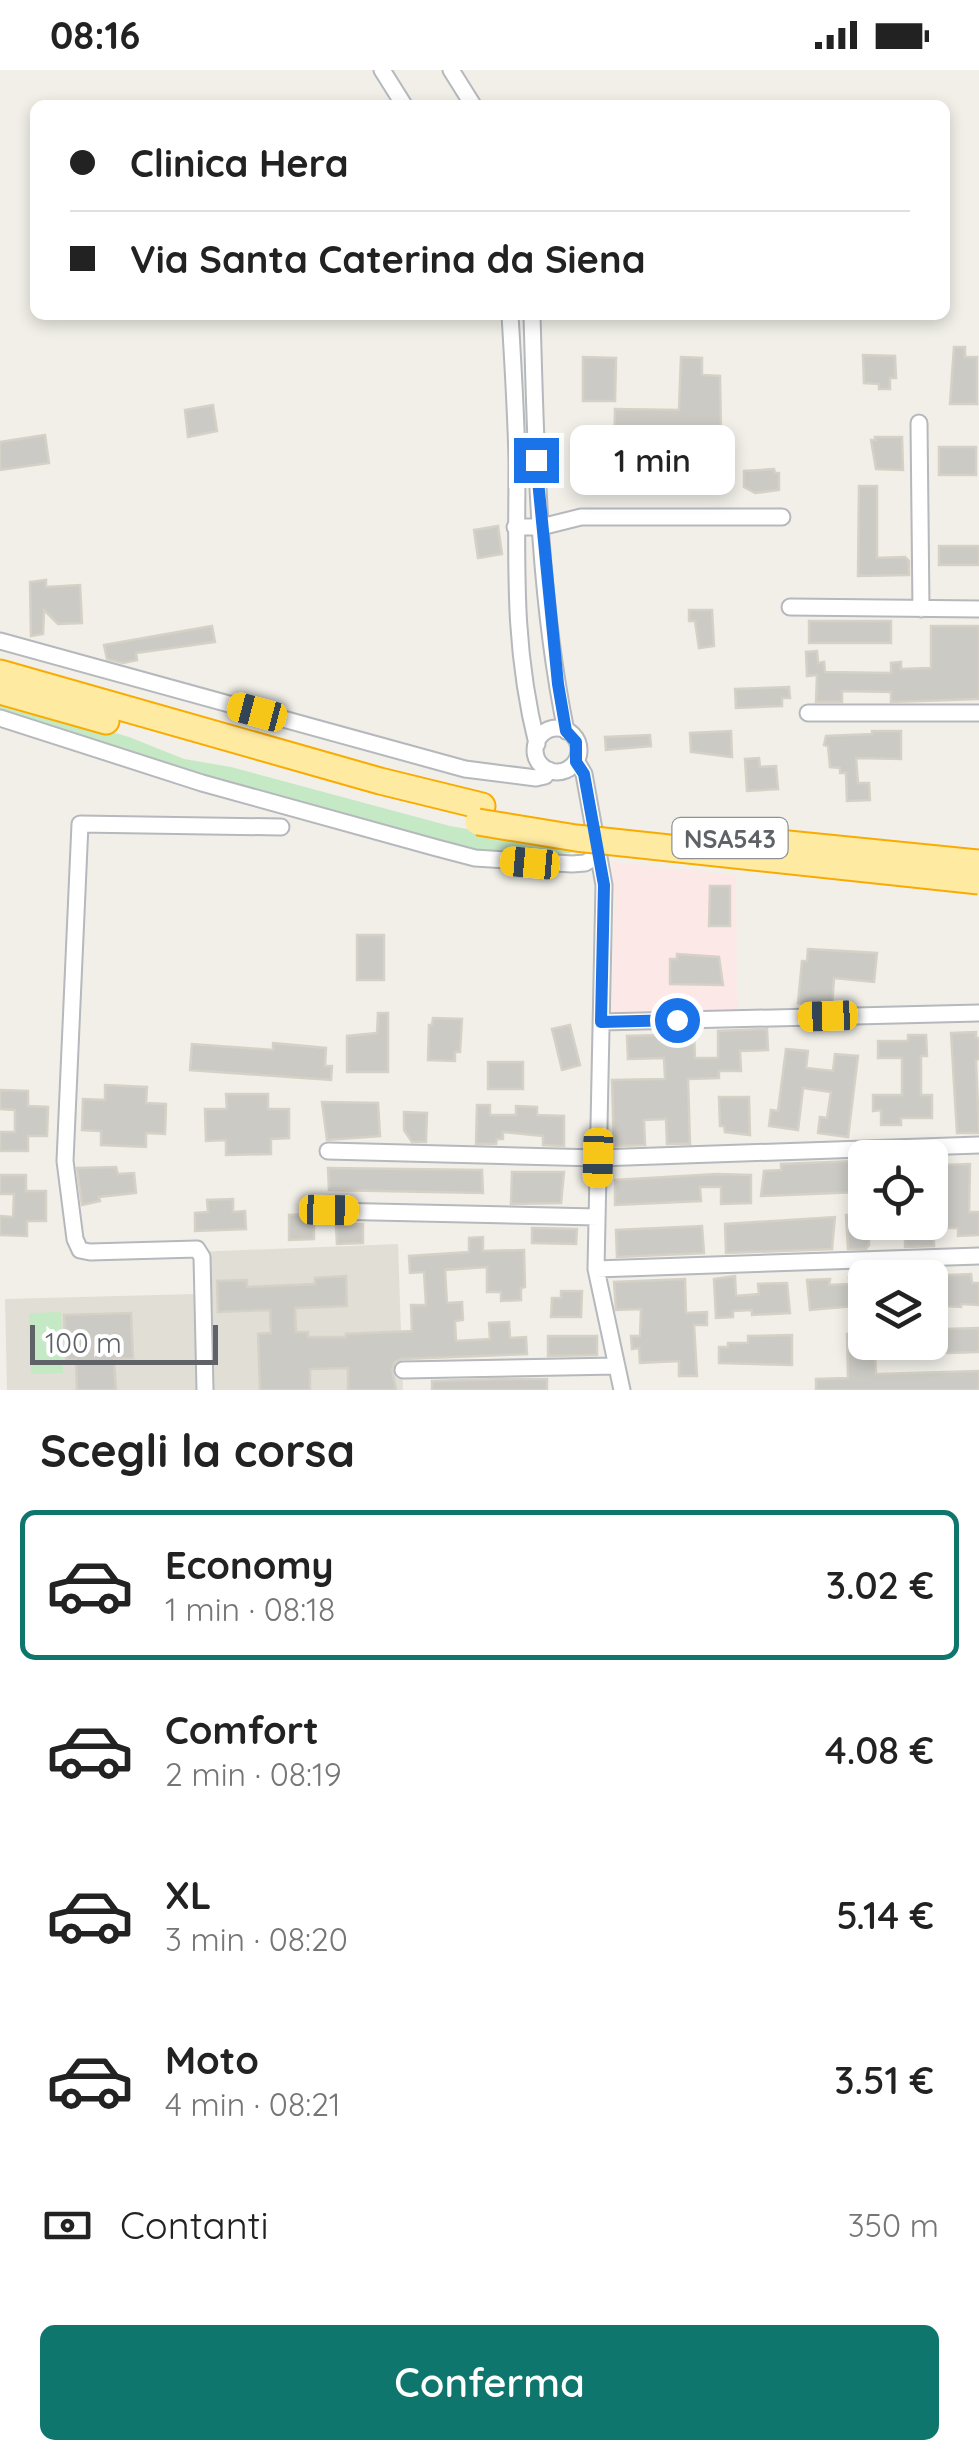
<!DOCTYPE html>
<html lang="it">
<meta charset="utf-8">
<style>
body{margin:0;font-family:Quicksand,sans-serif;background:#f6f6f6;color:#222;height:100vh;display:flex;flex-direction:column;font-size:38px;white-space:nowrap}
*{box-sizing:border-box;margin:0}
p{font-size:32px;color:#767676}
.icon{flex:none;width:55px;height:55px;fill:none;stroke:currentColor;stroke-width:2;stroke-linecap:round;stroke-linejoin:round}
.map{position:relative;height:1320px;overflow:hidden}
.drawer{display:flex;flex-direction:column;background:#fff;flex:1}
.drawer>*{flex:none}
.top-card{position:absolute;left:30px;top:30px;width:920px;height:220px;border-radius:15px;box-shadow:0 5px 15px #0003;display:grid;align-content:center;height:220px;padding:0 40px;background:#fff}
.buttons{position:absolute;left:848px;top:1070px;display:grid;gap:20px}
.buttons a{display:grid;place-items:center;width:100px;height:100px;border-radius:15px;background:#fff;box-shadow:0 5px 15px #0003;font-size:50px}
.scale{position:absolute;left:30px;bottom:25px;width:188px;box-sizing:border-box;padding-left:10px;border:5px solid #5f6368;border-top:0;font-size:28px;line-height:35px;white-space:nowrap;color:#5f6368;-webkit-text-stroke:8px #fff;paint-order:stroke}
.end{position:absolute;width:45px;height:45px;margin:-22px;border:12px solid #1a73e8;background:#fff;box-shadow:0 0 0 5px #fff}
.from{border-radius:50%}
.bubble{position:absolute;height:70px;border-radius:15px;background:#fff;box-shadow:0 5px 15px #0003;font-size:32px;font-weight:600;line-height:70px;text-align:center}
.car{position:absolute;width:30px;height:60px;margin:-30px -15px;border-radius:12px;box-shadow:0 0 8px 2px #0007;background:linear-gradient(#f5c518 24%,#345 0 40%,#f5c518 0 76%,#345 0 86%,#f5c518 0)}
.top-card b{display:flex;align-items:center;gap:35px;height:95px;font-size:38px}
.top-card b+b{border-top:2px solid #e0e0e0}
.top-card i{width:25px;height:25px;background:#222}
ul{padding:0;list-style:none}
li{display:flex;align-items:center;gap:30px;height:150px;margin:0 20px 15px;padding:0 20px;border:5px solid transparent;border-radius:15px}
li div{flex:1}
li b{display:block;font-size:38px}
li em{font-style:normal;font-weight:600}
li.selected{border-color:#0f766e}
li>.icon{width:90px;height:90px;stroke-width:1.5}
h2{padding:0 40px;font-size:45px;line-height:120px}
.pay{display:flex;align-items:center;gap:25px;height:110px;padding:0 40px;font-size:38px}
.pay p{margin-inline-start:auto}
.action{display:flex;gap:20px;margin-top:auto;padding:20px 40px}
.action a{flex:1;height:115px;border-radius:15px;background:#0f766e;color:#fff;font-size:40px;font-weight:600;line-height:115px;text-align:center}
.status{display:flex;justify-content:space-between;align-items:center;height:70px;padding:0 50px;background:#fff;direction:ltr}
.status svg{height:28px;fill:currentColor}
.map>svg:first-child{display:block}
.education{fill:#e1ded6}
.medical{fill:#fce8e6}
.green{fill:#c5e8c5}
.building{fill:#cccac5;stroke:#d6d1c6;stroke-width:2.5}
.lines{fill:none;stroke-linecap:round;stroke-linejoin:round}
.minor-casing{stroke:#b5b8bc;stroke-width:19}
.trunk-casing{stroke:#f9ab00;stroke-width:29}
.minor{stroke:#fff;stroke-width:15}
.trunk{stroke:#feeaa1;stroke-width:25}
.trunk-bridge-casing{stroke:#f9ab00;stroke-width:29;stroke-linecap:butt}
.trunk-bridge{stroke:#feeaa1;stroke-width:25}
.route{stroke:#1a73e8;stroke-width:12}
.labels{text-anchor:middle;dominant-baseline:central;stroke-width:10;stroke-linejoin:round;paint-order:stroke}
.shield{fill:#fff;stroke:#8f9295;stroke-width:2.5}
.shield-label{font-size:25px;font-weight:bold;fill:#5f6368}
</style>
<div class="status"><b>08:16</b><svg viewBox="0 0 49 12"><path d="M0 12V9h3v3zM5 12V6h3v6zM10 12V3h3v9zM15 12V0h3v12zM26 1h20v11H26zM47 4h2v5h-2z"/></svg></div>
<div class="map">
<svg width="979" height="1320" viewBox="0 0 979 1320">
<rect width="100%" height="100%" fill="#f1efe8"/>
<!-- education -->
<path class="education" d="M398 1174 403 1320H7L5 1229 195 1224 194 1182Z"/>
<!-- medical -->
<path class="medical" d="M612 792 736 805 737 943 612 945 615 827Z"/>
<!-- green -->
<path class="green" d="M0 629 129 667 184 689 231 697 450 756 577 778 570 783 550 785 475 781 208 710 0 644Z
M61 1242 63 1303 31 1304 29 1243Z"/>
<!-- building -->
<path class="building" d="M954 277H965V287H977V334H950Z
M863 285 895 286 896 308H890V319H879V314L864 313Z
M583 287 616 288 615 331H583Z
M681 287 702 288V305L720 306 721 362 629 361V387H639V398H630L629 415H592V389L614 390 615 339 679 340Z
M213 335 217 361 188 367 185 340Z
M45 365 49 393 0 400V372Z
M875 367H902L903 400 876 399 871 370H876Z
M939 377H976V405H939Z
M774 399 775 403H779V420L755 423 744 417V401Z
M859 416H877V488L905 487 909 491V505L858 506Z
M498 456 502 484 478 488 474 460Z
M939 476H979V495H939Z
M46 510V517L80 515 82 553 58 554 44 540 43 564 31 566 30 512Z
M689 540H712L714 576 699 578 695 551H689Z
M809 551H891V573H809Z
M212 556 215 572 136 583 137 590 123 593 107 589 104 575Z
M931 556H979V629L891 632V622L842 621V632H816L817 605 807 606 806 582 817 581 818 593 824 592 825 602 891 603V593L901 592V599L931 598Z
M789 617 790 628H782V636L736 638 735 619Z
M731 661 732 687 691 682 690 663Z
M872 661H901V689L856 688 858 713H869L870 730 847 731 846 703H840V698L830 697 828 676 824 675 826 666 872 664Z
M650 665 651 676 606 680 605 667Z
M759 688 760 697 776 696 778 719 747 721 745 689Z
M710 816H730V856H709Z
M357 865H384V910H357Z
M808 879 877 883 874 912 834 908 832 935 798 933 802 891H807Z
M677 884 719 887 723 915 670 914V889H677Z
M378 943H388V1002H347V966L377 963Z
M433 948 462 949 460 982H455V991L428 990 429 955H432Z
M570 955 580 995 562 1000 552 959Z
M767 959 768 980 740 981 741 1001H719V1008L688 1009 690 1074H667L666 1049 644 1050 645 1075 614 1076 612 1010 665 1009 664 988 628 989 627 966 694 964 695 988H718V961Z
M976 962V968H979V989L976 990 979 1063H957L951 963Z
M908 965H926L927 986H921V1025H932V1048H901V1055H881V1040L873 1041V1025H902V988H878V971H908Z
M273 973 326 978 325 996H332L331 1010 190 1000 192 974 273 980Z
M786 979 808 981 806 998 833 1001 835 984 858 986 848 1067 818 1063 820 1047 827 1048 831 1022 803 1018 798 1060 769 1056 771 1040 778 1041Z
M488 992H523V1019H488Z
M105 1015 147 1017 146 1033 166 1034 165 1064 146 1063V1077L101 1075V1061L82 1060 83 1029 105 1030Z
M0 1020 28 1021V1036L48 1037 47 1066H28V1081H0V1062H15V1040L0 1039Z
M226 1024H268V1039H289V1068L271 1069V1084L226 1085V1070L206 1071 205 1039H227Z
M719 1027H749L750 1065 725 1062 724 1056H720Z
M322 1032 378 1033 380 1066 327 1070Z
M477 1035H490V1045H516V1036L537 1037V1045L564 1046V1076L543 1075V1066L503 1062V1069H497L496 1074H476Z
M404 1042 427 1043 426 1072H412L404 1060Z
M857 1091 858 1122 761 1126 764 1101 781 1100V1094Z
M970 1094 969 1142H979V1165L958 1166V1158H934V1176L905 1177V1152H930V1145L947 1144 945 1095Z
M116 1097 118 1104 134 1103 136 1123 99 1127 100 1131 82 1135 77 1098Z
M328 1098 482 1100 483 1123 329 1120Z
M512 1102H564L561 1133 511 1134Z
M717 1104 751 1105V1133L721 1134V1117H700L701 1131 615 1135V1110Z
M0 1105H26V1121H46V1151H27V1166L0 1165V1146L13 1147 14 1124H0Z
M233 1129V1142L245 1141 246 1159 195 1161V1143L208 1142 207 1130Z
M314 1144V1169L289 1170V1145Z
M846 1145H865V1152H869V1175L866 1179H848Z
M835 1147 832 1179 726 1183 725 1154Z
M363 1154V1173L337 1174 336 1155Z
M702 1156 704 1183 617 1187 616 1160Z
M532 1158 577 1159 576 1174 532 1173Z
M483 1167V1181L524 1180 525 1217 521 1218V1230L501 1231V1222H487V1197L445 1200 447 1233 462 1232 463 1250 455 1251 456 1271 490 1269 489 1253 509 1252 510 1268 526 1267 527 1284 402 1289 395 1292 392 1299 396 1320H348V1298L310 1299V1320H260L258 1264 271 1263 270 1240 218 1242 217 1211 247 1210V1217L315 1214V1208L346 1206 347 1236 295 1238 296 1262H308V1267H346V1264L412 1261 411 1235H426L424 1202 410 1203 409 1186 469 1182V1168Z
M971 1204 972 1213H979V1235L961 1234V1237L944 1236V1239L930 1236V1206Z
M735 1206 736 1226 759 1224 758 1214 787 1213 790 1243 752 1245V1240L733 1241V1247L716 1248 714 1209Z
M849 1208H864L865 1235 810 1240 807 1210 830 1209 829 1215 850 1214Z
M685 1209 686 1243 707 1242V1255H694L697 1306H679V1291L640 1293 639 1278 632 1279 631 1266H640L641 1239 616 1240 614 1212Z
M561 1221H582L581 1247H551L552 1228H561Z
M131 1243 133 1288 114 1289 116 1320H77L76 1290H66L64 1245Z
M979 1258V1282L947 1283 946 1259Z
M865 1263V1272H923V1284L875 1286 876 1304 979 1301V1320H816V1309L848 1308 847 1264Z
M792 1265V1295L719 1293V1277H728V1273H748V1266Z
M548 1266H597V1285L548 1286Z
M500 1309H547V1320H432V1311Z"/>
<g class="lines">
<defs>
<path id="minor" d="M382 0 404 35
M451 0 473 35
M510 245C513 294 516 343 517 391 517 492 512 574 537 674
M532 245C536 384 538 525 566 661
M919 353 921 539
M515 457H541L581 447H782
M790 537 979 539
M0 571 465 699 536 708 545 706 549 700
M808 643H979
M0 648 202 713 437 778 475 788 572 794 585 793 599 785
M535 680a22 22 0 1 1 44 0a22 22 0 1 1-44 0Z
M577 692 584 704 604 815 596 1199 622 1320
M601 952 979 943
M328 1081 598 1088 979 1075
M329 1141 597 1147
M596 1199 979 1186
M403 1300 617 1296
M205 1320 202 1187 197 1179 90 1182 80 1180 75 1169 65 1091 80 754 281 757"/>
<path id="trunk" d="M0 603 380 711 482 736
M0 621 106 651"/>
</defs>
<!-- minor casing -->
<use href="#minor" class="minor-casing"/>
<!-- trunk casing -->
<use href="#trunk" class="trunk-casing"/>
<!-- minor -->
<use href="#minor" class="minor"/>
<!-- trunk -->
<use href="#trunk" class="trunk"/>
<defs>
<path id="trunk-bridge" d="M478 752 576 768 979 811
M760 771 979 793"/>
</defs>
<!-- trunk-bridge casing -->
<use href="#trunk-bridge" class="trunk-bridge-casing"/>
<!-- trunk-bridge -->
<use href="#trunk-bridge" class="trunk-bridge"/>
</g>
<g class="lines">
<!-- route -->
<path class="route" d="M536 390 558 614 566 661 576 672V692L584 704 604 815 601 952 677 950"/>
</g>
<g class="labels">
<!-- shield labels -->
<rect class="shield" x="672.5" y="748" width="115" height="40" rx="8"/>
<g class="shield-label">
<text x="730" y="768">NSA543</text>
</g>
</g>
</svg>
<div class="buttons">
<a><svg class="icon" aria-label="locate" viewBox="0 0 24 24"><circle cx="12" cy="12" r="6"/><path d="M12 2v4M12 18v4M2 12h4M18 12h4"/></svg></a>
<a><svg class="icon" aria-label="layers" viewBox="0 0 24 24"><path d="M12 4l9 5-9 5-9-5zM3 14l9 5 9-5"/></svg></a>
</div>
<div class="scale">100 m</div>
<i class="end from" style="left:677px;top:950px"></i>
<i class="end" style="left:536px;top:390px"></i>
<div class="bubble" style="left:570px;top:355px;width:165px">1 min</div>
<i class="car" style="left:257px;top:642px;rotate:285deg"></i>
<i class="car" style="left:530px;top:793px;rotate:275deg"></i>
<i class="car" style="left:828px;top:946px;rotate:268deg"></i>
<i class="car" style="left:598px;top:1088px;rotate:181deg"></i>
<i class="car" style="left:329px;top:1140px;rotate:91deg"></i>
<div class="top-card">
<b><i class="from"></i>Clinica Hera</b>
<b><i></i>Via Santa Caterina da Siena</b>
</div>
</div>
<section class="drawer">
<h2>Scegli la corsa</h2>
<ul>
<li class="selected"><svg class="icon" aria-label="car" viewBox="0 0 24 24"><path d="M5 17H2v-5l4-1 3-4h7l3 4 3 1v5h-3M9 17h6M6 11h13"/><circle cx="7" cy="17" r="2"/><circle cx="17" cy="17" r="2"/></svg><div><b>Economy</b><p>1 min · 08:18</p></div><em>3.02 €</em></li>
<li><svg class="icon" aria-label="car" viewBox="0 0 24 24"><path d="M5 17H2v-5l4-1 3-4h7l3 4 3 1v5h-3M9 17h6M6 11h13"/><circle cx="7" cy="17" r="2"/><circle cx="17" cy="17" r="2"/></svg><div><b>Comfort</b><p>2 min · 08:19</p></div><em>4.08 €</em></li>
<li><svg class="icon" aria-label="car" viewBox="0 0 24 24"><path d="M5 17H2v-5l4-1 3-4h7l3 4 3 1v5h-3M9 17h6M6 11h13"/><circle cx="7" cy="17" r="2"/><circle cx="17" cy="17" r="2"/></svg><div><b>XL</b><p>3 min · 08:20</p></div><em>5.14 €</em></li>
<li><svg class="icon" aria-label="car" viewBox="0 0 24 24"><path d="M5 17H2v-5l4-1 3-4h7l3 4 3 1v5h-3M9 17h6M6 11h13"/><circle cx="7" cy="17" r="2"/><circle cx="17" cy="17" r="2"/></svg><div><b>Moto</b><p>4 min · 08:21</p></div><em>3.51 €</em></li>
</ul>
<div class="pay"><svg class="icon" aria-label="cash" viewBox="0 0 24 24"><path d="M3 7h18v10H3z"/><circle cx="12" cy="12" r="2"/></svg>Contanti<p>350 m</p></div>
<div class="action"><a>Conferma</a></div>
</section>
